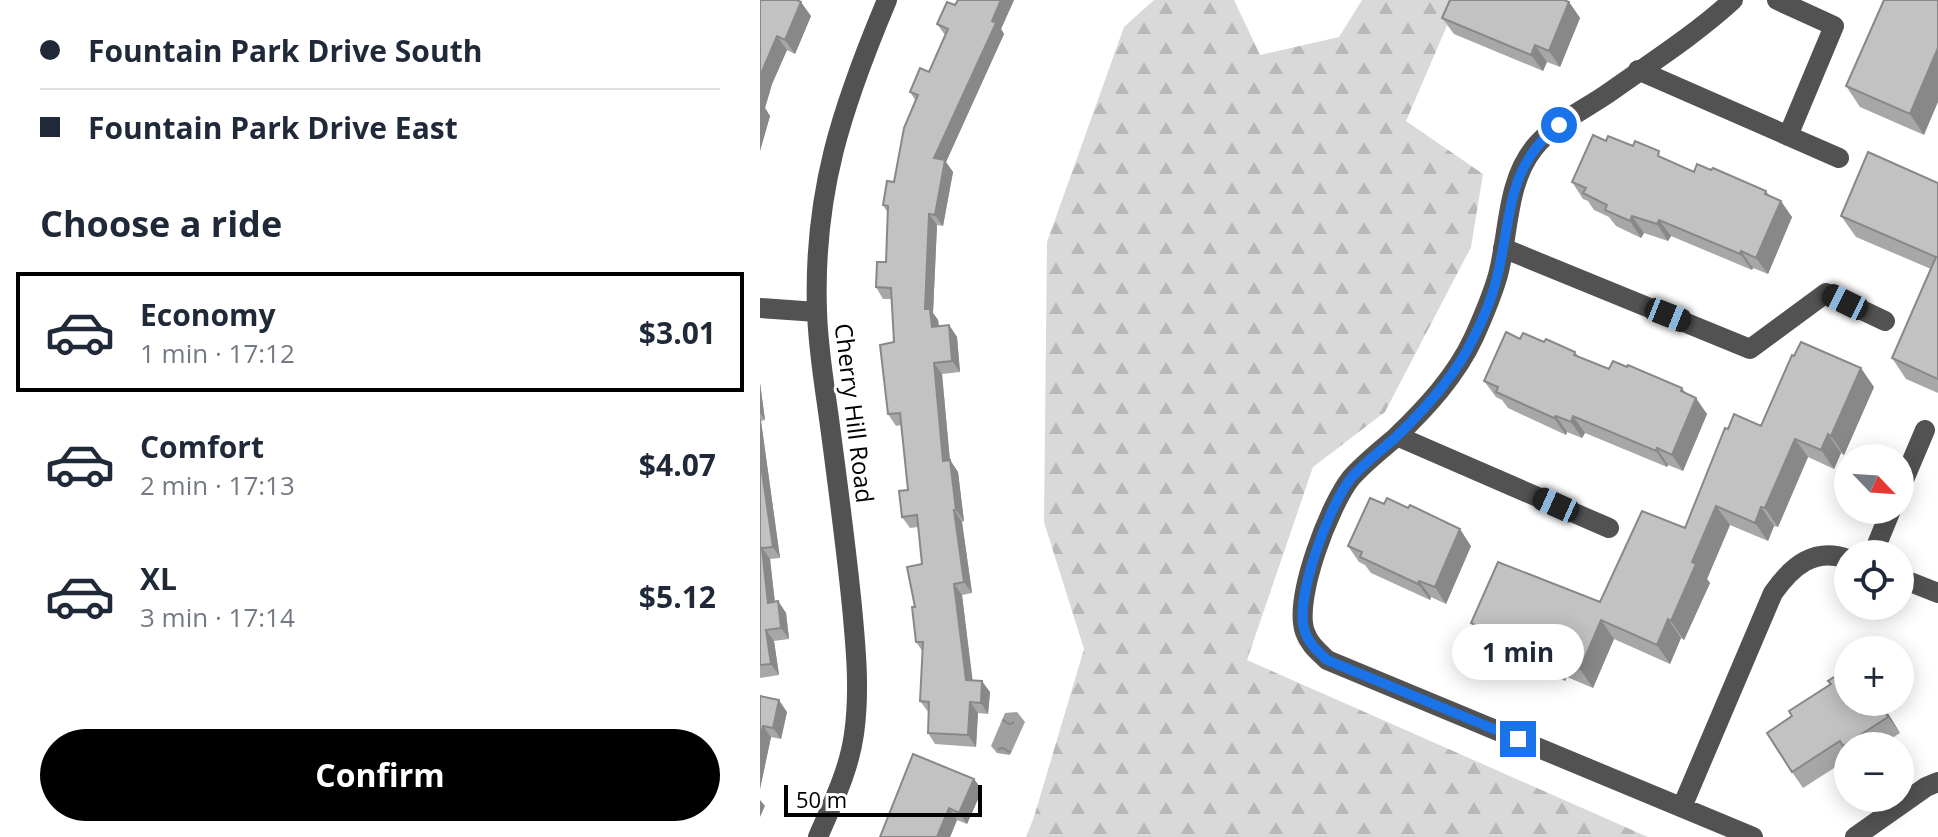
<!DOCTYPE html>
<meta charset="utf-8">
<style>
body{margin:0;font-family:"Open Sans",sans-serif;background:#f2f2f3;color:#1f2937;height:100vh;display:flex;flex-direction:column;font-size:30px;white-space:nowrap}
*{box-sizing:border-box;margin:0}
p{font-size:26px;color:#747a83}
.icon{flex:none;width:44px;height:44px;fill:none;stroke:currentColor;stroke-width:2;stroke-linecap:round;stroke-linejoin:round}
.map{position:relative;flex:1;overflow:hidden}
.sheet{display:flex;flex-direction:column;background:#fff;width:760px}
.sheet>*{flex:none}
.top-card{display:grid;align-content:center;height:176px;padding:0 40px;background:#fff}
.needle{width:52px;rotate:115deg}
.buttons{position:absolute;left:1074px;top:444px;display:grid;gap:16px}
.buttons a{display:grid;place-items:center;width:80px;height:80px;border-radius:50%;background:#fff;box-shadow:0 4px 20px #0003;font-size:40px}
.scale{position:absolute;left:24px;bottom:20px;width:198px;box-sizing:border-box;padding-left:8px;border:4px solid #000;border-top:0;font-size:22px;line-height:28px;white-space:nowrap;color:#000;-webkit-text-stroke:6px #fff;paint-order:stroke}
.end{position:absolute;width:36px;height:36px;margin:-18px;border:10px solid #1a73e8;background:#fff;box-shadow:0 0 0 4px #fff}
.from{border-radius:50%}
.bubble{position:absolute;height:56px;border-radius:28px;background:#fff;box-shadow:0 4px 20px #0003;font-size:26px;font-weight:700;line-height:56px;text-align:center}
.car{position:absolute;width:24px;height:48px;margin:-24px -12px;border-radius:10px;box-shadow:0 0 6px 2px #0007;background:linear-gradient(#222 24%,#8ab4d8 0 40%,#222 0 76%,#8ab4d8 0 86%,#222 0)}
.top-card b{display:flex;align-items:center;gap:28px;height:76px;font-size:30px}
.top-card b+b{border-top:2px solid #e0e1e3}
.top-card i{width:20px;height:20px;background:#1f2937}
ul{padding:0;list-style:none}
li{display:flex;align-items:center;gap:24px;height:120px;margin:0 16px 12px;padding:0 24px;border:4px solid transparent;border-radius:0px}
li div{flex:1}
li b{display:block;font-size:30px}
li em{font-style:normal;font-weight:700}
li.current{border-color:#000}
li>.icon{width:72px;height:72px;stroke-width:1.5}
h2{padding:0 40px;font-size:36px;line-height:96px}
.primary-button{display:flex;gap:16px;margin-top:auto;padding:16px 40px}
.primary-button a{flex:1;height:92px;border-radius:48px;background:#000;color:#fff;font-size:32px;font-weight:700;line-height:92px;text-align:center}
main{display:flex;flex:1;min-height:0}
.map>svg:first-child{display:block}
.forest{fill:url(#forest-firs)}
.water{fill:url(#water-ripples)}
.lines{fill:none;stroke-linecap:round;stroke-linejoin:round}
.minor{stroke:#525252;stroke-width:20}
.wall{fill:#a7a7a7}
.shaded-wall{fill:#888}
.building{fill:#c2c2c2;stroke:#888;stroke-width:2}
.route{stroke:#1a73e8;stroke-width:10}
.labels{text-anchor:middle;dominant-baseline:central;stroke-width:6;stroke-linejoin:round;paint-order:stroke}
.street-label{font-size:24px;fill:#000;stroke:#fff}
</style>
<main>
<section class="sheet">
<div class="top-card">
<b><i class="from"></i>Fountain Park Drive South</b>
<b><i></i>Fountain Park Drive East</b>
</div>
<h2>Choose a ride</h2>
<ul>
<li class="current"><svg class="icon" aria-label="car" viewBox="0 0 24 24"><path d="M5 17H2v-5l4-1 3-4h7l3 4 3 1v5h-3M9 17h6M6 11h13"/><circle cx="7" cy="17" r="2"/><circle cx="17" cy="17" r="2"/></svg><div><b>Economy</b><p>1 min · 17:12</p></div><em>$3.01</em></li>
<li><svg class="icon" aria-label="car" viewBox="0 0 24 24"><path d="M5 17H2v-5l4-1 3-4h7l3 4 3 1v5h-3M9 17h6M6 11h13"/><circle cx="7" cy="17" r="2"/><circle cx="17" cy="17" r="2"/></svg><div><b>Comfort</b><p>2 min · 17:13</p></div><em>$4.07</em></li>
<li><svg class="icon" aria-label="car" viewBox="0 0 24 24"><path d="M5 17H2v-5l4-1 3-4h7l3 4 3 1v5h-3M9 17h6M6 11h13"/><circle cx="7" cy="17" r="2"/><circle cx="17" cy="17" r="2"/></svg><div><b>XL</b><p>3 min · 17:14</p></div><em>$5.12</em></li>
</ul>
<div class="primary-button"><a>Confirm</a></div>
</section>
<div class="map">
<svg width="1178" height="837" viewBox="0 0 1178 837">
<defs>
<pattern id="forest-firs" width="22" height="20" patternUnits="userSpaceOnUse" patternTransform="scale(2)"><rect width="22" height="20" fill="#d9d9d9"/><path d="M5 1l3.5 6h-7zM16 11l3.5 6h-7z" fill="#b8b8b8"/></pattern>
<pattern id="water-ripples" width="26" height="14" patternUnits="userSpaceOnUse" patternTransform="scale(2)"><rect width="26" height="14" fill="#a0a0a0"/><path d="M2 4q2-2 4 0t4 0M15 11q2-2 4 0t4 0" fill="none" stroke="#888"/></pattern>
</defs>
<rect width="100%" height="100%" fill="#fff"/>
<!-- forest -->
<path class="forest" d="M394 0H474L500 55 579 37 602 0H698L646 121 723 174 711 247 625 412 553 467 487 660 888 837H266L274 817 324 649 284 522 287 242 364 27Z"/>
<!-- water -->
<path class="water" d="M257 712 265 722 250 755 237 753 231 746 245 713Z"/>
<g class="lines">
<!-- minor -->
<path class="minor" d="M973 0C935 35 889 64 847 94 822 111 793 124 774 148 746 183 749 234 738 275 732 296 723 317 714 337 696 376 666 408 636 437 621 450 604 463 591 478 570 504 533 599 545 632 549 644 558 651 567 660L993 837
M1017 0 1074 26 1028 136
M878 70 1079 158
M743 248 990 349 1066 293 1125 321
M0 308 57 312
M637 436 849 528
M1140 489 1165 430
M1113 554 1131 510
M1140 578 1178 593
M922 807 1013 593C1032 566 1054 547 1088 559
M58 837C72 804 89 771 94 734 100 692 96 649 92 607 86 546 78 486 70 426 65 388 58 350 57 311 53 193 82 107 127 0
M1095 837 1166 787 1178 782"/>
</g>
<!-- wall -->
<path class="wall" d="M0 0 51 16 35 54 27 50 12 84 5 108 10 116 0 151Z
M198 0H254L241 29 244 34 186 162 193 172 183 226 177 225 173 313 178 320 179 326 189 325 197 337 200 372 182 374 190 460 198 472 204 521 202 522 212 593 202 595 212 680 230 692 228 714 218 713 216 747 175 744 168 733 169 713 160 701 163 652 156 642 155 607 162 564 158 527 150 528 142 517 148 490 141 425 136 426 128 414 134 342 132 299H123L116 287 126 262 128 213 123 205 134 182 156 101 150 92 169 72 185 35 177 24 195 5Z
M1124 0 1164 135 1100 107 1086 86Z
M809 2 820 18 800 67 787 62 783 71 694 34 682 18Z
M846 141 905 159 934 172 1006 191 1010 196 1032 217 1008 274 993 268 992 270 911 236 908 241 884 233 881 238 856 226 849 217 834 210 828 201 823 199 812 182Z
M1178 183V393L1146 379 1132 358 1171 269 1096 237 1081 216Z
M760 339 784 342 815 352 819 357 849 369 926 393 947 414 923 471 908 465 907 467 825 433 822 438 807 432 806 435 748 408 742 400 736 397 724 381Z
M0 383 5 420 1 421 20 558 10 559 15 602 18 601 26 613 29 639 14 641 19 675 0 678Z
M1114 387 1084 455 1081 453 1074 469 1048 457 1018 527 1014 526 1008 541 970 525 947 579 950 583 924 640 921 638 910 664 854 639 833 688 807 677 805 681 724 641 711 623 840 602 925 528 968 429 1001 426Z
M588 546H711L686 604 671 597 670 600 611 573 605 565 599 562Z
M0 696 27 712 21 739 11 737 0 789Z
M1088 702H1121L1140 733 1120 746H1088V759L1043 788 1032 772Z
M214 779 222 790 207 824 197 820 190 837H120Z"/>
<!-- shaded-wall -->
<path class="shaded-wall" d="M241 0H254L241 29 244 34 186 162 193 172 183 226 175 215 174 158Z
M41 2 51 16 35 54 25 40Z
M809 2 820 18 800 67 789 51Z
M17 36 27 50 12 84 5 108 10 116 0 151V76Z
M775 45 787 62 783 71 771 55Z
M1178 48V102L1164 135 1150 114Z
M1021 201 1032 217 1008 274 996 258Z
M169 214 177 225 173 313 178 320 180 338 172 327 165 309Z
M872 216 884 233 881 238 870 221Z
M899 220 911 236 908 241 897 224Z
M981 251 993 268 992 270 980 254Z
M189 325 197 337 200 372 192 361Z
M174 363 182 374 191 473 183 461Z
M1101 368 1114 387 1084 455 1071 436Z
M0 383 5 420 0 413Z
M922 388 933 404 936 398 947 414 923 471 912 455Z
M796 416 807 432 806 435 794 418Z
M813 416 825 433 822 438 811 422Z
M0 419 1 421 20 558 13 547 0 458Z
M1068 434 1081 453 1074 469 1061 450Z
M1035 439 1048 457 1018 527 1005 508Z
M897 448 908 465 907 467 896 451Z
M190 460 198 472 204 521 196 510Z
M956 506 970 525 947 579 950 583 924 640 911 621 932 562Z
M1001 507 1014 526 1008 541 995 523Z
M194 510 202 522 212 593 204 582Z
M700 529 711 546 686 604 675 587Z
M2 548 10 559 16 614 8 603Z
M659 581 671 597 670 600 658 584Z
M194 584 202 595 214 691 206 680Z
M18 601 26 613 29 639 21 628Z
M908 619 921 638 910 664 897 645Z
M841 620 854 639 833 688 820 669Z
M6 630 14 641 19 675 11 664Z
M794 658 807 677 805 681 792 662Z
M222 681 230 692 228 714 221 703Z
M19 700 27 712 21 739 13 728Z
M210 702 218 713 216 747 208 735Z
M1120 702H1121L1140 733 1128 717Z
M3 726 11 737 0 789V741Z
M214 779 222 790 207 824 199 813Z
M0 800 5 806 0 817Z
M189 808 197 820 190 837H177Z"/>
<!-- building -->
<path class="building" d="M0 0H37L41 2 25 40 17 36 0 76Z
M198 0H241L232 21 236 23 174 158 185 160 175 215 169 214 165 309H170L172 327 189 325 192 361 174 363 183 461 190 460 196 510H194L204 582 194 584 206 680 222 681 221 703 210 702 208 735 168 733 169 702 160 701 163 642H156L152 607H155L147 567 162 564 157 515 142 517 139 491 148 490 140 413 128 414 120 345 134 342 131 288 116 287 117 262H126L128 206 123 205 127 181 134 182 144 128 158 95 150 92 160 68 169 72 188 29 177 24 187 2 195 5Z
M690 0H804L809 2 789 51 775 45 771 55 682 18Z
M1124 0H1178V48L1150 114 1086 86Z
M833 135 846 141 848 136 873 146 875 141 899 151 898 156 934 172 937 164 951 170 953 168 1006 191 1005 194 1021 201 996 258 981 251 980 254 899 220 897 224 872 216 870 221 845 210 847 205 823 193 826 188 812 182Z
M1108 152 1178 183V379L1132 358 1176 257 1081 216Z
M746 332 760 339 763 333 784 342 786 339 815 352 814 355 849 369 853 361 867 367 868 365 922 388 921 391 936 398 912 455 897 448 896 451 813 416 811 422 796 416 794 418 736 392 738 387 724 381Z
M1041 342 1101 368 1071 436 1068 434 1061 450 1035 439 1005 508 1001 507 995 523 956 506 932 562 936 564 911 621 908 619 897 645 841 620 820 669 794 658 792 662 711 623 738 562 840 602 882 511 925 528 965 428 968 429 974 414 1001 426 1032 355 1034 356Z
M0 458 13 547 2 548 8 603 18 601 21 628 6 630 11 664 0 665Z
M610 498 624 504 627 498 648 508 650 505 700 529 675 587 659 581 658 584 600 557 602 552 588 546Z
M1088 668V702H1120L1128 717 1083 746 1080 741 1032 772 1007 733 1032 716 1029 711 1071 684 1068 681Z
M0 696 19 700 13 728 3 726 0 741Z
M153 754 214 779 199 813 189 808 177 837H120Z"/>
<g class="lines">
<!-- route -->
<path class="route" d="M758 739 567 660C558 651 549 644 545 632 533 600 570 503 592 477 605 462 622 450 637 436 666 408 694 377 712 341 723 320 733 296 738 273 752 214 747 166 799 125"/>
</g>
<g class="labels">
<!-- street labels -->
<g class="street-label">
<text transform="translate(95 413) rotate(83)">Cherry Hill Road</text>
</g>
</g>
</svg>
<div class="buttons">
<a><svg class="needle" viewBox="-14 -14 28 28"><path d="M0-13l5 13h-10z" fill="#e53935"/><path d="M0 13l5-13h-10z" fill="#747a83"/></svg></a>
<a><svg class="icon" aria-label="locate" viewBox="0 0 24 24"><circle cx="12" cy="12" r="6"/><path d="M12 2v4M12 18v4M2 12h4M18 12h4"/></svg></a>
<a>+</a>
<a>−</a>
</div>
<div class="scale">50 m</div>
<i class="end from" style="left:799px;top:125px"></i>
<i class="end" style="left:758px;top:739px"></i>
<div class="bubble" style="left:692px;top:624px;width:132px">1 min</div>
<i class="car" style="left:1085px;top:302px;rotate:296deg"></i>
<i class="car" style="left:908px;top:315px;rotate:112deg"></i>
<i class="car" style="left:796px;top:505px;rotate:294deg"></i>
</div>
</main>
